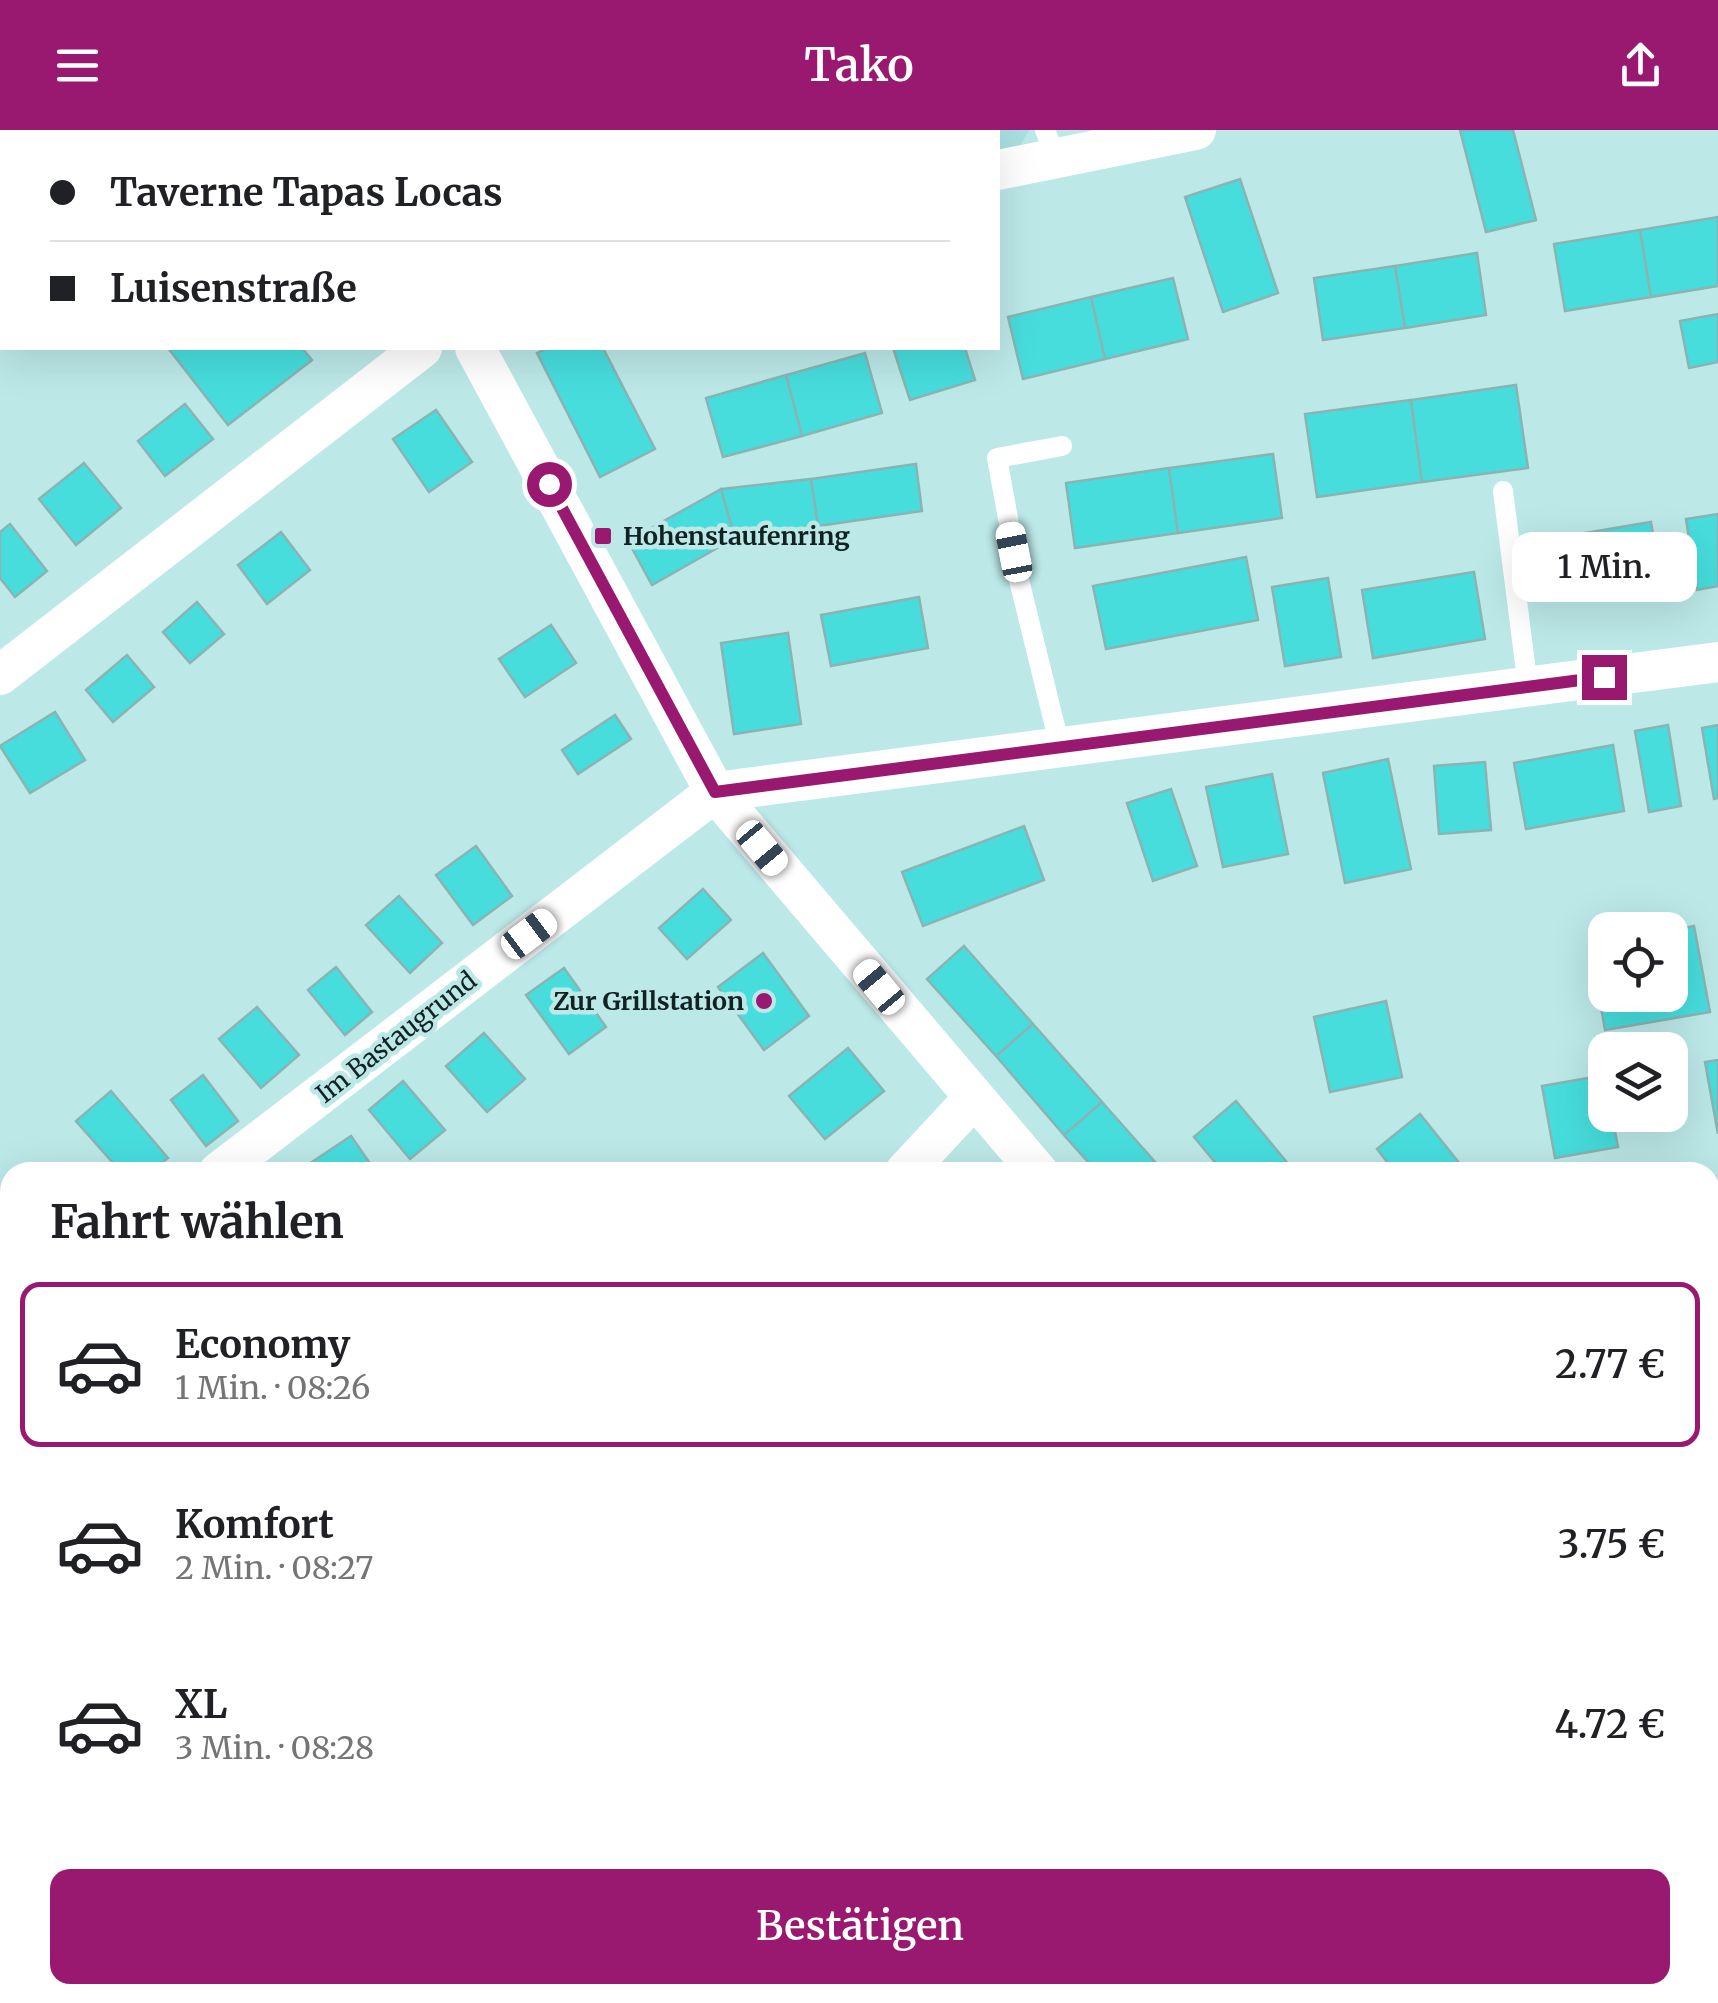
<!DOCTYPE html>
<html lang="de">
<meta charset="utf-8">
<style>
body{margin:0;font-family:Merriweather,serif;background:#f6f6f6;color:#202124;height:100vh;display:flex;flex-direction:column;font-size:38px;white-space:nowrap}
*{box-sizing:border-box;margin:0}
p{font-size:32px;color:#757577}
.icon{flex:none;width:55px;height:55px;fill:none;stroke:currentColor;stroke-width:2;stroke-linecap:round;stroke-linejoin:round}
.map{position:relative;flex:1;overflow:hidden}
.sheet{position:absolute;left:0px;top:1032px;width:1720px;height:842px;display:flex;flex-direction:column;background:#fff;border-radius:30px 30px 0 0;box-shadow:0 10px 40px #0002}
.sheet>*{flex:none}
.hud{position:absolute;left:0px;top:0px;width:1000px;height:220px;box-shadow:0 10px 40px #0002;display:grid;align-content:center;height:220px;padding:0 50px;background:#fff}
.fabs{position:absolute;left:1588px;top:782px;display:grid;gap:20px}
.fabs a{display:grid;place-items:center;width:100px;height:100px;border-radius:20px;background:#fff;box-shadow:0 10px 40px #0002;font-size:50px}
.end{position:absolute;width:45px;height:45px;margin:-22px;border:12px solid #991970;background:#fff;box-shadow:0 0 0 5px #fff}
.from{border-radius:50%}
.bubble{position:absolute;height:70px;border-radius:20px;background:#fff;box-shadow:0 10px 40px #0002;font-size:32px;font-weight:600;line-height:70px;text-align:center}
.car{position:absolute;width:30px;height:60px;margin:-30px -15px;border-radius:12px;box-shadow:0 0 8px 2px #0007;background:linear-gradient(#fff 24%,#345 0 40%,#fff 0 76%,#345 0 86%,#fff 0)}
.hud b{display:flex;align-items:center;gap:35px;height:95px;font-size:38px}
.hud b+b{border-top:2px solid #e0e0e0}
.hud i{width:25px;height:25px;background:#202124}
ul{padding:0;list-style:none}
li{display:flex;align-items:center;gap:30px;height:165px;margin:0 20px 15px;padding:0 30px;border:5px solid transparent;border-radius:20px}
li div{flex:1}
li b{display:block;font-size:38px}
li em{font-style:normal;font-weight:600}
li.on{border-color:#991970}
li>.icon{width:90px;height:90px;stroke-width:1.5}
h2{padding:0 50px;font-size:45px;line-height:120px}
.cta{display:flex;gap:20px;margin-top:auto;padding:20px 50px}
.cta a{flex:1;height:115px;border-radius:20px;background:#991970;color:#fff;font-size:40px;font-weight:600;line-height:115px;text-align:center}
header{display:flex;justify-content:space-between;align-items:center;height:130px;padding:0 50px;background:#991970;color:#fff;font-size:45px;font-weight:600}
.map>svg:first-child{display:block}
.built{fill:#a8dede}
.green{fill:#81e0df}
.water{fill:#199394;stroke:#177172;stroke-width:2.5}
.building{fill:#47dddd;stroke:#8ab4b3;stroke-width:2.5}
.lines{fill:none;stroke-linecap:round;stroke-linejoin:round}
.path{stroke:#668484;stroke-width:6;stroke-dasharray:5 8;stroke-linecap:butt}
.service{stroke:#fff;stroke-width:20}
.minor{stroke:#fff;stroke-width:40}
.route{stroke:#991970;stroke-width:12}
.poi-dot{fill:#991970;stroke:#bce8e8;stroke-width:4}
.labels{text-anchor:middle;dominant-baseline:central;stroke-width:9;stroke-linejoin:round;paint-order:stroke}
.poi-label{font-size:25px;font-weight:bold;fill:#122222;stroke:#bce8e8;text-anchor:start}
.street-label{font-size:25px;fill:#122222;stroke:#bce8e8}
</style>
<header><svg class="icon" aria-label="menu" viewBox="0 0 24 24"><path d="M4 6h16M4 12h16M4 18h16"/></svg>Tako<svg class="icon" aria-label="share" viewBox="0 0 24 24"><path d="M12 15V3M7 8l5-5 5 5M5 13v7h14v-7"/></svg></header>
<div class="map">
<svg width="1718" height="1873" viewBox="0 0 1718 1873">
<rect width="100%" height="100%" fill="#bce8e8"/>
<!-- built -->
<path class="built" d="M403 0H1029L1018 19 998 23V2Z"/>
<!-- green -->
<path class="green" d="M0 1524 10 1536V1781L0 1770Z
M90 1865H284L292 1873H98Z"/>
<!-- water -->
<path class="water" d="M0 1770 10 1781V1865H90L98 1873H18L0 1855Z"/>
<!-- building -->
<path class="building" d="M1460 0H1513L1536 90 1486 102Z
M1240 49 1278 163 1223 182 1185 67Z
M1718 87V156L1651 167 1640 100Z
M1640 100 1651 167 1565 181 1554 114Z
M1477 123 1486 185 1405 198 1395 136Z
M1395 136 1405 198 1323 210 1314 148Z
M1173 148 1188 209 1105 229 1091 167Z
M1091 167 1105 229 1023 249 1008 187Z
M1718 184V232L1689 238 1680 191Z
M168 218H302L312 230 228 295Z
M548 218H603L655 319 600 347 537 223Z
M893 218H965L975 250 910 270Z
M865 223 882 283 802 306 786 245Z
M786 245 802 306 723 327 706 268Z
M1516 255 1528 338 1422 352 1411 270Z
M1411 270 1422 352 1317 367 1305 284Z
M185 274 213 309 165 346 138 311Z
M436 280 472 332 429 362 393 309Z
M1273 324 1282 388 1178 403 1169 338Z
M84 333 121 378 76 415 39 369Z
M916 334 922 381 818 396 811 349Z
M1169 338 1178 403 1075 418 1066 353Z
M811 349 818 396 735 408 721 359Z
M721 359 735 408 652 455 628 411Z
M1718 384V456L1697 460 1686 389Z
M1651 392 1661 453 1583 466 1573 405Z
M10 394 47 441 15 467 0 448V402Z
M281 402 310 440 267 474 238 435Z
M1246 427 1258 490 1106 519 1093 456Z
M1474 442 1485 509 1373 528 1362 460Z
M1328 448 1341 527 1285 536 1272 457Z
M919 467 928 518 831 536 821 485Z
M197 472 224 504 190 533 163 502Z
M551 495 576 533 525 567 499 529Z
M788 503 801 594 734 604 721 513Z
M127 525 154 557 113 592 86 560Z
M55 582 85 630 30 663 0 616Z
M615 585 631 609 578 644 562 620Z
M1668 595 1681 676 1649 682 1635 601Z
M1718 595V668L1714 669 1702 598Z
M1613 615 1624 681 1526 699 1514 633Z
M1388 629 1411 739 1345 753 1323 643Z
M1485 632 1491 700 1439 704 1434 636Z
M1272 644 1288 724 1223 737 1206 657Z
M1171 659 1197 736 1153 751 1127 673Z
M1024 696 1044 750 923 796 902 742Z
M476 716 512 766 473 795 436 745Z
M703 759 731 790 687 829 659 798Z
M399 766 442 813 410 843 366 795Z
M1694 796 1710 882 1605 900 1597 855 1605 854V865H1670V801Z
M964 816 1033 894 996 926 927 849Z
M763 823 809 886 764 920 718 857Z
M336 837 372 882 345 905 308 860Z
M564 838 606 897 569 924 526 865Z
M1386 871 1402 947 1330 962 1314 887Z
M257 877 299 925 261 958 219 909Z
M1033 894 1102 972 1064 1005 996 926Z
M484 903 525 949 487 982 446 936Z
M848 918 884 961 825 1009 789 966Z
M1718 930V1004L1705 932Z
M203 945 238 991 206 1016 171 970Z
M1605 945V985H1612L1618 1017 1555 1028 1542 956Z
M403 951 445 1000 410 1029 369 980Z
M111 961 168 1028 150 1042H121L76 991Z
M1236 971 1295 1042H1223L1194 1007Z
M1102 972 1164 1042H1097L1064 1005Z
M1420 984 1464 1039 1459 1042H1395L1377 1019Z
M351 1006 376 1042H319L312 1032Z
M10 1226V1276L0 1266V1236Z
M1718 1283V1351L1715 1353 1710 1343V1288Z
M1713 1639 1718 1646V1746L1710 1734Z
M1339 1865H1413L1408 1873H1351Z
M1572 1865H1627L1632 1873H1576Z"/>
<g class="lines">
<!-- path -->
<path class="path" d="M0 1518 10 1530
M0 1617 10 1629
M218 1865 226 1873"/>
<!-- service -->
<path class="service" d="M1045 0 1056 27
M1503 361 1528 557
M1060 617 1020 454 997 328 1062 316
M1710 1630 1718 1625"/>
<!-- minor -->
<path class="minor" d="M373 0 374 2
M998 40 1196 0
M475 218 715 662 1038 1042
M0 545 422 218
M219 1042 715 662 1718 532
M905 1042 973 969
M1710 1069 1718 1071
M0 1091 10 1103
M1710 1835 1718 1846
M302 1865 309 1873
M952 1873 958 1865"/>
</g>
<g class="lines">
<!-- route -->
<path class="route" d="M549 354 715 662 1604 547"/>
</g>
<!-- markers -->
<g class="poi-dot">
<rect x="593" y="396" width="20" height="20" rx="5"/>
<circle cx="764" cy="871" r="10"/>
</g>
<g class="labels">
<!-- poi labels -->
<g class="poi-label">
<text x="623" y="406">Hohenstaufenring</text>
<text x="744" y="871" text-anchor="end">Zur Grillstation</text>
</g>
<!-- street labels -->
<g class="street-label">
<text transform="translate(396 907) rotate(-38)">Im Bastaugrund</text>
</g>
</g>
</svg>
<div class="fabs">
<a><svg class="icon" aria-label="locate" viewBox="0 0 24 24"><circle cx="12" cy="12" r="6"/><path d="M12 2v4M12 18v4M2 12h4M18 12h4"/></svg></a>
<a><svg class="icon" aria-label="layers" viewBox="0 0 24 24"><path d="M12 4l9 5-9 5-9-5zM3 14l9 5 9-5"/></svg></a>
</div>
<i class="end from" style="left:549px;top:354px"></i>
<i class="end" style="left:1604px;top:547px"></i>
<div class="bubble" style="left:1512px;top:402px;width:185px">1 Min.</div>
<i class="car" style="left:1014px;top:422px;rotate:349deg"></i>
<i class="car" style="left:762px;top:718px;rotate:140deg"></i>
<i class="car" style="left:529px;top:804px;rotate:53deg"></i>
<i class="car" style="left:879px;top:857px;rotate:320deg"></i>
<div class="hud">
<b><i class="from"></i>Taverne Tapas Locas</b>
<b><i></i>Luisenstraße</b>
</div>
<section class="sheet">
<h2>Fahrt wählen</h2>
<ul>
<li class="on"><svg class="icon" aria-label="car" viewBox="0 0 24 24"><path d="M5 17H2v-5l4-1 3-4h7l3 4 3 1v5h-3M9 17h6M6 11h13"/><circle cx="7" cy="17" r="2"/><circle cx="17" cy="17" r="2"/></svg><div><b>Economy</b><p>1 Min. · 08:26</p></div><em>2.77 €</em></li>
<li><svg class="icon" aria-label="car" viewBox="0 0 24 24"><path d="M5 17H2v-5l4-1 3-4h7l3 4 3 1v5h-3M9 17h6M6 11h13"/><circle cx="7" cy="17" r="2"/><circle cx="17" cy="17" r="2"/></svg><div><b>Komfort</b><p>2 Min. · 08:27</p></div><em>3.75 €</em></li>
<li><svg class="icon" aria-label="car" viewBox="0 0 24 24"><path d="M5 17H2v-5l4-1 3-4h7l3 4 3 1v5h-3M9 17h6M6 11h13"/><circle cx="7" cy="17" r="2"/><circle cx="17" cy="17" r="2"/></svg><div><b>XL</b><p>3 Min. · 08:28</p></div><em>4.72 €</em></li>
</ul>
<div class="cta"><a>Bestätigen</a></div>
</section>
</div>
